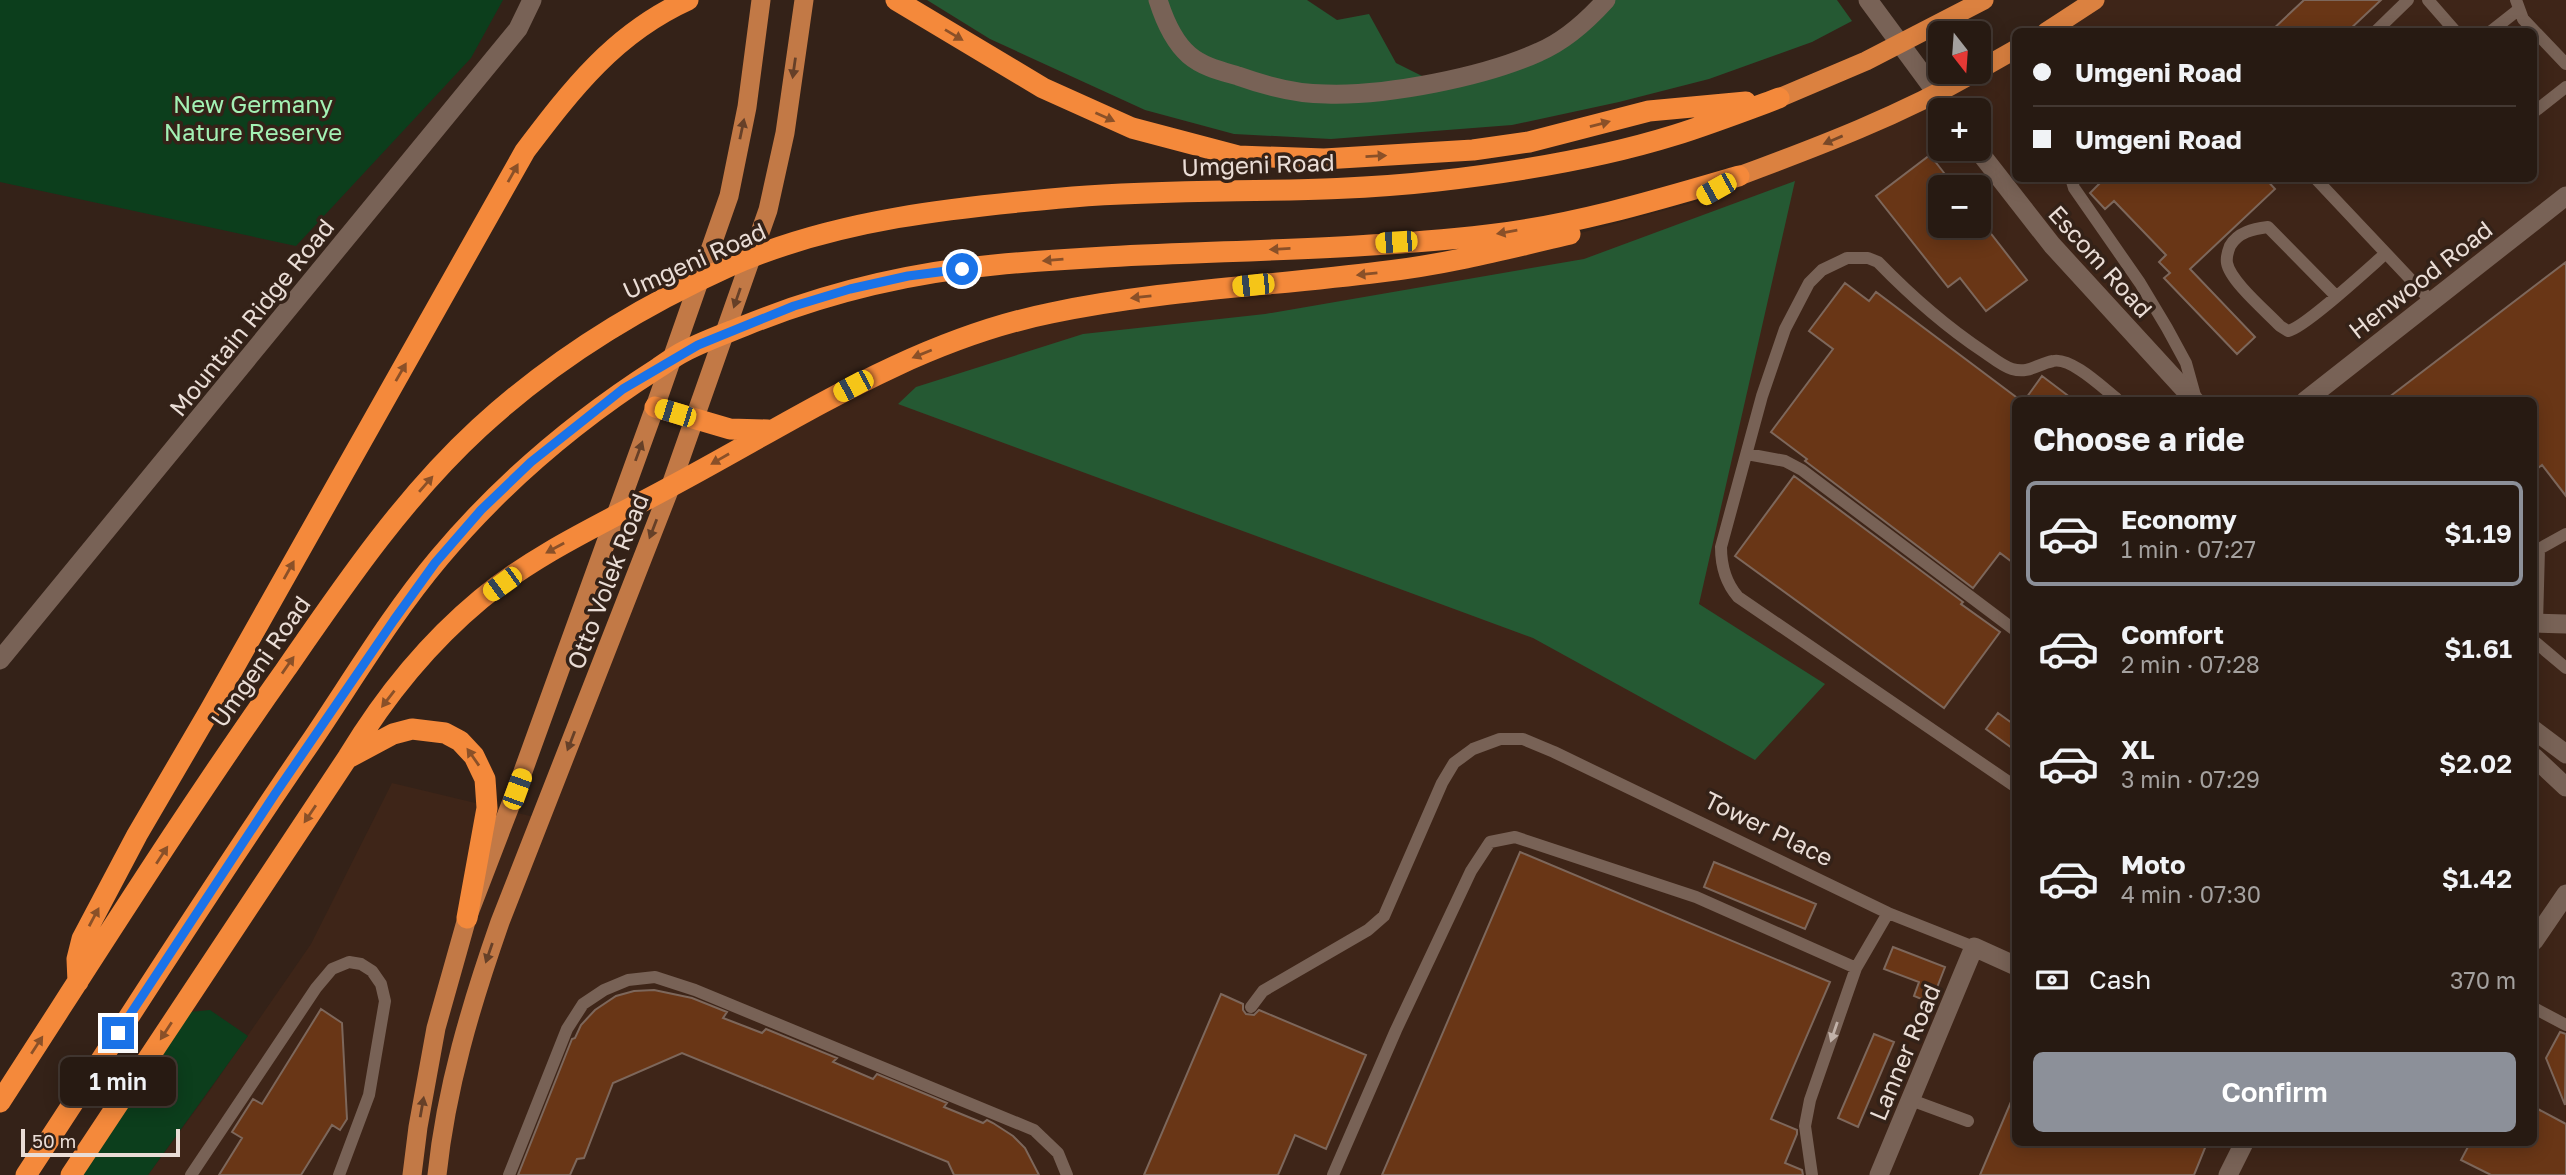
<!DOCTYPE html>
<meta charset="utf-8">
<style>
body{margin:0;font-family:"Golos Text",sans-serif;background:#332720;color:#f1f3f6;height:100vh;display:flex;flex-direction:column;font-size:26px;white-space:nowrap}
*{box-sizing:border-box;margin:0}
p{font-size:23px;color:#a4a19f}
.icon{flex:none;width:38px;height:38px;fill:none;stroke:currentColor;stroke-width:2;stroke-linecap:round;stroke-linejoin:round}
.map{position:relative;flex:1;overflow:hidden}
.side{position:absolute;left:2012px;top:397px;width:525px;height:749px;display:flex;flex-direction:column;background:#271a12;border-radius:10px;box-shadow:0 4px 18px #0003,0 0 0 2px #433832}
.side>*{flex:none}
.top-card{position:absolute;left:2012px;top:28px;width:525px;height:154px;border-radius:10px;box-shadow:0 4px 18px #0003,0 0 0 2px #433832;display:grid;align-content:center;height:154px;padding:0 21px;background:#271a12}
.needle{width:46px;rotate:163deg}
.buttons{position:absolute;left:1928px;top:21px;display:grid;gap:14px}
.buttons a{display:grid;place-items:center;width:63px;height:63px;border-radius:10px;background:#271a12;box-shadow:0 4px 18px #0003,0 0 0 2px #433832;font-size:35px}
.scale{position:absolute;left:21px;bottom:18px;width:159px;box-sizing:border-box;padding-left:7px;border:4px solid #eaddd6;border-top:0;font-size:19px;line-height:24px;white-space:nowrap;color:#eaddd6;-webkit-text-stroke:5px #342218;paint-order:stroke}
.end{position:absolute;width:32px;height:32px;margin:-16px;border:9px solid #1a73e8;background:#fff;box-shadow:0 0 0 4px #fff}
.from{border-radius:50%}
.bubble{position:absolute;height:49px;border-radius:10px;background:#271a12;box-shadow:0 4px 18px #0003,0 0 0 2px #433832;font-size:23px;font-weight:600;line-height:49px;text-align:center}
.car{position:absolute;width:21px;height:42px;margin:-21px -10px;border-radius:9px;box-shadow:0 0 5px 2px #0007;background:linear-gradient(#f5c518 24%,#345 0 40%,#f5c518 0 76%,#345 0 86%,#f5c518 0)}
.top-card b{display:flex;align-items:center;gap:24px;height:66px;font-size:26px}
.top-card b+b{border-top:2px solid #433832}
.top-card i{width:18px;height:18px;background:#f1f3f6}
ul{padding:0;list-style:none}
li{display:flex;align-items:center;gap:21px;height:105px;margin:0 14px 10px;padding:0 7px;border:4px solid transparent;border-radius:10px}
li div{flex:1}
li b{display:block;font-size:26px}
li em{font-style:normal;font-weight:600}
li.current{border-color:#8c9099}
li>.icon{width:63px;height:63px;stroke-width:1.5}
h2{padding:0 21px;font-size:32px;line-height:84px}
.pay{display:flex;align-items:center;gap:18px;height:77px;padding:0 21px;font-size:26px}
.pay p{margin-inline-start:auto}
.primary-button{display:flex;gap:14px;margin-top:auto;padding:14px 21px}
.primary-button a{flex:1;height:80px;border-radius:10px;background:#8c9099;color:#fff;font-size:28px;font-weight:600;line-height:80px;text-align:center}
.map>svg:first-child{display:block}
.built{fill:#3e2518;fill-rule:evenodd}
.green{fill:#0c3e1c}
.forest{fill:#255933}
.building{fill:#693616;stroke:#7d675b;stroke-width:2}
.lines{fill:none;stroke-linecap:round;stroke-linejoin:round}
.service{stroke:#786256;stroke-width:12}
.minor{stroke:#786256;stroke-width:19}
.tertiary{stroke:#786256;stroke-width:19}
.primary{stroke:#c27946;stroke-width:19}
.trunk{stroke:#db8140;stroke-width:19}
.motorway{stroke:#f4893b;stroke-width:21}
.oneway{fill:#8a5028}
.oneway2{fill:#664028}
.oneway3{fill:#774828}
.oneway4{fill:#c2b2a9}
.route{stroke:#1a73e8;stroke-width:9}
.labels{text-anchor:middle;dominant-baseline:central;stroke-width:7;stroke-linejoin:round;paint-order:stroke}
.park-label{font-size:24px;fill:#a3f1b4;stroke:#342218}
.street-label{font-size:24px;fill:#eaddd6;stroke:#342218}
</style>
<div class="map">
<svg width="2566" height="1175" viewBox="0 0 2566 1175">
<rect width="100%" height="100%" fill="#342218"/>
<!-- built -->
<path class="built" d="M2099 0H2566V1175H148L206 1096 311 944 392 783 543 819 671 489 771 432 1006 327 1573 235 1692 203 1743 177 2016 51V178H2534V32L2051 31ZM1941 110H1979V149H1941ZM1941 187H1979V226H1941ZM2016 401H2534V1143H2016Z"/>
<!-- green -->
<path class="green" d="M0 0H503L471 58 296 246 0 182Z
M210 1010 248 1036 148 1175H74L179 1013Z"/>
<!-- forest -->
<path class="forest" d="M927 0H1307L1337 20 1369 14 1396 63 1434 82 1540 52 1606 0H1837L1852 21 1812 42 1709 79 1619 102 1512 125 1331 139 1234 134 1145 110 990 39Z
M1795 181 1699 604 1825 684 1755 760 1533 638 898 404 916 387 1083 334 1265 314 1584 259Z"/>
<!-- building -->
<path class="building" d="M2304 0H2381L2347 32H2270Z
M1930 155 1955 187H1941V226H1985L2027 280 1986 311 1960 278 1948 287 1876 196Z
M2105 178H2265L2275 189 2190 269 2255 337 2237 354 2164 278 2170 273 2159 262 2166 255 2114 201 2105 209 2090 193Z
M2566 262V496L2542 465 2534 471V401H2384Z
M1845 283 1869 301 1876 292 2016 397V565L2000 553 1973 588 1805 461 1807 459 1771 432 1833 349 1809 331Z
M2042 376 2075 401H2024Z
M1794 476 1963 602 1961 604 2000 632 1944 708 1735 556Z
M1998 713 2016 726V751L1986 729Z
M1520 852 1830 982 1771 1119 1797 1130V1134L1785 1163 1802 1170 1803 1175H1382Z
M1714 862 1816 904 1805 929 1704 887Z
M1893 947 1945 967 1931 1003 1914 996 1919 982 1884 969Z
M654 990 692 998 727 1012 723 1018 762 1033 766 1029 837 1058 833 1062 873 1079 877 1074 947 1103 944 1107 983 1123 987 1120 993 1123 1013 1136 1025 1148 1039 1175H954L948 1162 682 1053 613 1083 584 1158 577 1159 570 1175H518L572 1039 575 1038 581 1025 595 1010 616 996 634 991Z
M1221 994 1243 1004V1010L1246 1014 1254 1015 1259 1010 1366 1055 1326 1149 1295 1135 1278 1175H1144Z
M321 1009 342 1023 347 1119 340 1130 332 1125 301 1175H219L242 1138 232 1132 253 1099 262 1104Z
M2560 1032 2566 1034 2565 1105 2546 1058Z
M1874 1034 1894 1042 1858 1127 1838 1118Z
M2016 1090V1143H2207L2194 1175H1980Z
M2534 1107 2566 1124V1175H2491L2461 1160 2470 1143H2534Z"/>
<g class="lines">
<!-- service -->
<path class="service" d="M2428 0 2456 32
M2516 0 2523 19 2566 64
M2375 32 2408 0
M2490 32 2518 10
M2534 112 2566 87
M2071 178 2074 188 2140 283 2167 328 2186 363 2196 399
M2315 178 2431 301
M2336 296 2268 227C2253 229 2238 232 2230 246 2228 251 2226 257 2227 263 2230 281 2267 312 2280 326L2288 331C2304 328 2369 268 2385 254
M1747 454 1785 461 1802 470 2016 631
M2537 623 2539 549 2566 534
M2534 641 2566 668
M2016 787 1738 597C1725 582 1721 566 1721 547L1762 396 1785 329 1809 283 1822 270 1847 258H1868L1878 262C1911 296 1945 326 1984 352 1993 358 2002 366 2012 369 2029 374 2037 364 2053 361 2071 357 2102 387 2116 398
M1251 1007 1263 991 1368 930 1384 916 1442 783 1454 763 1473 749 1500 739H1523L1554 752 1888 913 1974 947
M2534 1008 2566 1025
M1911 1100 1968 1121
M191 1175 316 988 332 969 349 962 361 964 372 971 381 984 385 1001 369 1095 339 1175
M509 1175 567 1029 583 1004 604 990 628 980 655 977 695 990 1034 1130 1058 1153 1067 1175
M1333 1175 1396 1030 1471 871 1490 842 1515 837 1696 897 1856 968
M1812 1175 1805 1126 1810 1100 1856 968 1888 913"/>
<!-- minor -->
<path class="minor" d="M1158 0C1164 19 1174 42 1189 55 1203 67 1221 71 1238 76 1266 86 1297 94 1326 94 1387 96 1484 77 1539 52 1565 41 1587 21 1606 0
M2305 401 2566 196
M2534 623 2566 624
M2534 941 2566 894
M1879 1175 1974 947 2016 966
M2228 1175 2244 1143"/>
<!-- tertiary -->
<path class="tertiary" d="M1868 0 1949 110
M1977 149 2052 245 2195 401
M0 660 518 29 532 0
M2534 730 2566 754
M2534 757 2566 787"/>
<!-- primary -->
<path class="primary" d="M412 1175 418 1127 436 1028 467 918 517 788 655 407 729 196 747 107 761 0
M437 1175C446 1088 471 1005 500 922L670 488 768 210 785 133 804 0"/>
<!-- trunk -->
<path class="trunk" d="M2046 32 2095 0
M1979 70 2016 49
M1779 98 1866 61 1984 0
M1739 176C1820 146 1901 115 1976 72"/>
<!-- motorway -->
<path class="motorway" d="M896 0 1043 88 1132 128 1238 156 1324 159 1473 150 1529 142 1649 111 1746 102
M655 407 730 429 768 430
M350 757 393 734 412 729 445 733 460 741 474 756 485 779 487 808 467 918
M78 982 77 959 82 939 137 835 210 710 525 151C572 89 615 33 688 0
M0 1102C94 957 186 810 286 669 344 585 403 498 479 428 553 360 637 308 728 267 835 219 957 207 1073 197 1194 187 1316 195 1437 181 1516 172 1598 159 1675 135 1710 124 1744 111 1779 98
M26 1175C121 1031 212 885 310 743 352 681 391 615 439 558 502 483 575 421 658 368 667 362 675 356 685 351 704 341 724 334 744 326 825 293 907 273 994 265 1158 249 1324 254 1488 235 1574 225 1657 200 1739 176
M71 1175 348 757C383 699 428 643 481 599 538 552 606 522 670 487 794 421 912 341 1051 313 1160 290 1271 286 1380 272 1444 265 1507 249 1570 234"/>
</g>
<!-- one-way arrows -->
<defs><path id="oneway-solid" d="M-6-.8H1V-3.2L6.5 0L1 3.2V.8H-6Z" transform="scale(1.75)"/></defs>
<g class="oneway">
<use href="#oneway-solid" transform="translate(954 35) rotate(31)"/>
<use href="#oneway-solid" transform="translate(1105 117) rotate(24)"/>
<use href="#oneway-solid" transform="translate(1600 124) rotate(-15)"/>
<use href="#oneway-solid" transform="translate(1376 156) rotate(-3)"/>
<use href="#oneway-solid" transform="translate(513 173) rotate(-61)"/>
<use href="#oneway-solid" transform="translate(1507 232) rotate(170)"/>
<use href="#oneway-solid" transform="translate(1280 249) rotate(177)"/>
<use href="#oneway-solid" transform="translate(1053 260) rotate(175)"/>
<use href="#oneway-solid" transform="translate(1367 274) rotate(174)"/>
<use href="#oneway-solid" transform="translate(1141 297) rotate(174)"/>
<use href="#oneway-solid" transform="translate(922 354) rotate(158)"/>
<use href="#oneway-solid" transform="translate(401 372) rotate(-60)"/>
<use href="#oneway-solid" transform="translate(720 459) rotate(150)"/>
<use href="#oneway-solid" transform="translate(426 484) rotate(-49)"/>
<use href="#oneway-solid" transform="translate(555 548) rotate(151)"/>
<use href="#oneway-solid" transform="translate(289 570) rotate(-61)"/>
<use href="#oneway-solid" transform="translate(288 665) rotate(-55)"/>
<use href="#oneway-solid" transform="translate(388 699) rotate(128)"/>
<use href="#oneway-solid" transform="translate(473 757) rotate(-125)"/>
<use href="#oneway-solid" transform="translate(310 814) rotate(124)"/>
<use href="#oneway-solid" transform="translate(162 855) rotate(-57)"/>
<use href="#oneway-solid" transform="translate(94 917) rotate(-62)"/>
<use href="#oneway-solid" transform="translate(166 1031) rotate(123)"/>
<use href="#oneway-solid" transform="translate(37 1045) rotate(-57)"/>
</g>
<g class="oneway2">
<use href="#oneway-solid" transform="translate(794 68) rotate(98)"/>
<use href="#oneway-solid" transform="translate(742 129) rotate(-78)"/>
<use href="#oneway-solid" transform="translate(737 298) rotate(109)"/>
<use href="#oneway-solid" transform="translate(639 451) rotate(-70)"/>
<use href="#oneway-solid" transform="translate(653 529) rotate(111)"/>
<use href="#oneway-solid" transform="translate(571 741) rotate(111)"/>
<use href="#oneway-solid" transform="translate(489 953) rotate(109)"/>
<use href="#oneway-solid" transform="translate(422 1107) rotate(-80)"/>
</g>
<use class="oneway3" href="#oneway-solid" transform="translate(1833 140) rotate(157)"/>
<use class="oneway4" href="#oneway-solid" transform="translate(1834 1032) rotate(109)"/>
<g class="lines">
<!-- route -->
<path class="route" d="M118 1033 275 794 394 620 435 563 481 510 531 462 623 389 698 345 794 306 850 289 908 276 962 269"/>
</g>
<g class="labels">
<!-- park labels -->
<g class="park-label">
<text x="253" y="103">New Germany<tspan x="253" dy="28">Nature Reserve</tspan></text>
</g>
<!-- street labels -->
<g class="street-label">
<text transform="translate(1258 164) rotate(-2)">Umgeni Road</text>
<text transform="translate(694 260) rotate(-24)">Umgeni Road</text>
<text transform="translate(2101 261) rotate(48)">Escom Road</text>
<text transform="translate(2420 279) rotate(-38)">Henwood Road</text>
<text transform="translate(251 317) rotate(-51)">Mountain Ridge Road</text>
<text transform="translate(607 581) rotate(-69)">Otto Volek Road</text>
<text transform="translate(260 661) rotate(-55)">Umgeni Road</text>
<text transform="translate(1769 828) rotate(26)">Tower Place</text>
<text transform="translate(1904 1052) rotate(-67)">Lanner Road</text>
</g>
</g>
</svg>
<div class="buttons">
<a><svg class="needle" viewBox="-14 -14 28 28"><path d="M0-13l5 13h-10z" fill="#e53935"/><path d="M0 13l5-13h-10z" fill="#a4a19f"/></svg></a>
<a>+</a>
<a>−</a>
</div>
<div class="scale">50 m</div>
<i class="end from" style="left:962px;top:269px"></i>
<i class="end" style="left:118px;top:1033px"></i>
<div class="bubble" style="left:60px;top:1057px;width:116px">1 min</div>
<i class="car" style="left:1716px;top:189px;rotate:241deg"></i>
<i class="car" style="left:1396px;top:242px;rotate:266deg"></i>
<i class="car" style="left:1253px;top:285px;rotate:264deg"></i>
<i class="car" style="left:853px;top:386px;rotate:242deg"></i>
<i class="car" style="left:675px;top:413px;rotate:287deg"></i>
<i class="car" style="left:502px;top:584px;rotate:234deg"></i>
<i class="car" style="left:517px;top:789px;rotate:20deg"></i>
<div class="top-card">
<b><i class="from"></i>Umgeni Road</b>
<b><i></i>Umgeni Road</b>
</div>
<section class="side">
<h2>Choose a ride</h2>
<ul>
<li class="current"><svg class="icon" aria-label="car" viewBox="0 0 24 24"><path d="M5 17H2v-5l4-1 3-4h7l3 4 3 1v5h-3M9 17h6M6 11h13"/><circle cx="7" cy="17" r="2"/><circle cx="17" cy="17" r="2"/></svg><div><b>Economy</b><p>1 min · 07:27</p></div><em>$1.19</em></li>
<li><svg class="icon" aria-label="car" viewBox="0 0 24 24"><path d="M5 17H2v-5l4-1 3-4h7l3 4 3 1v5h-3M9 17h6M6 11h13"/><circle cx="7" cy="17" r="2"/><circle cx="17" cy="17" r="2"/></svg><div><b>Comfort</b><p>2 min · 07:28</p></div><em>$1.61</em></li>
<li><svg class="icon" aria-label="car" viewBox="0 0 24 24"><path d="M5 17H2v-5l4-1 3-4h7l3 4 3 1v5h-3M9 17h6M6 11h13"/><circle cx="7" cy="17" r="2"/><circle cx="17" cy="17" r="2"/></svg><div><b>XL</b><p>3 min · 07:29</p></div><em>$2.02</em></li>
<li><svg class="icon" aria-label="car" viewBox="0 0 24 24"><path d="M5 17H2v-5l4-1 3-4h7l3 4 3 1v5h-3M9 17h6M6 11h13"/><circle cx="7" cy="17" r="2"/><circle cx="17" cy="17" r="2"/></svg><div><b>Moto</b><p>4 min · 07:30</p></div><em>$1.42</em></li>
</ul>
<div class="pay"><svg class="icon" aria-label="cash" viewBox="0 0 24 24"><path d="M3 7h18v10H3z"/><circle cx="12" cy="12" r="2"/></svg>Cash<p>370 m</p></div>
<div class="primary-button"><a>Confirm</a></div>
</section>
</div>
